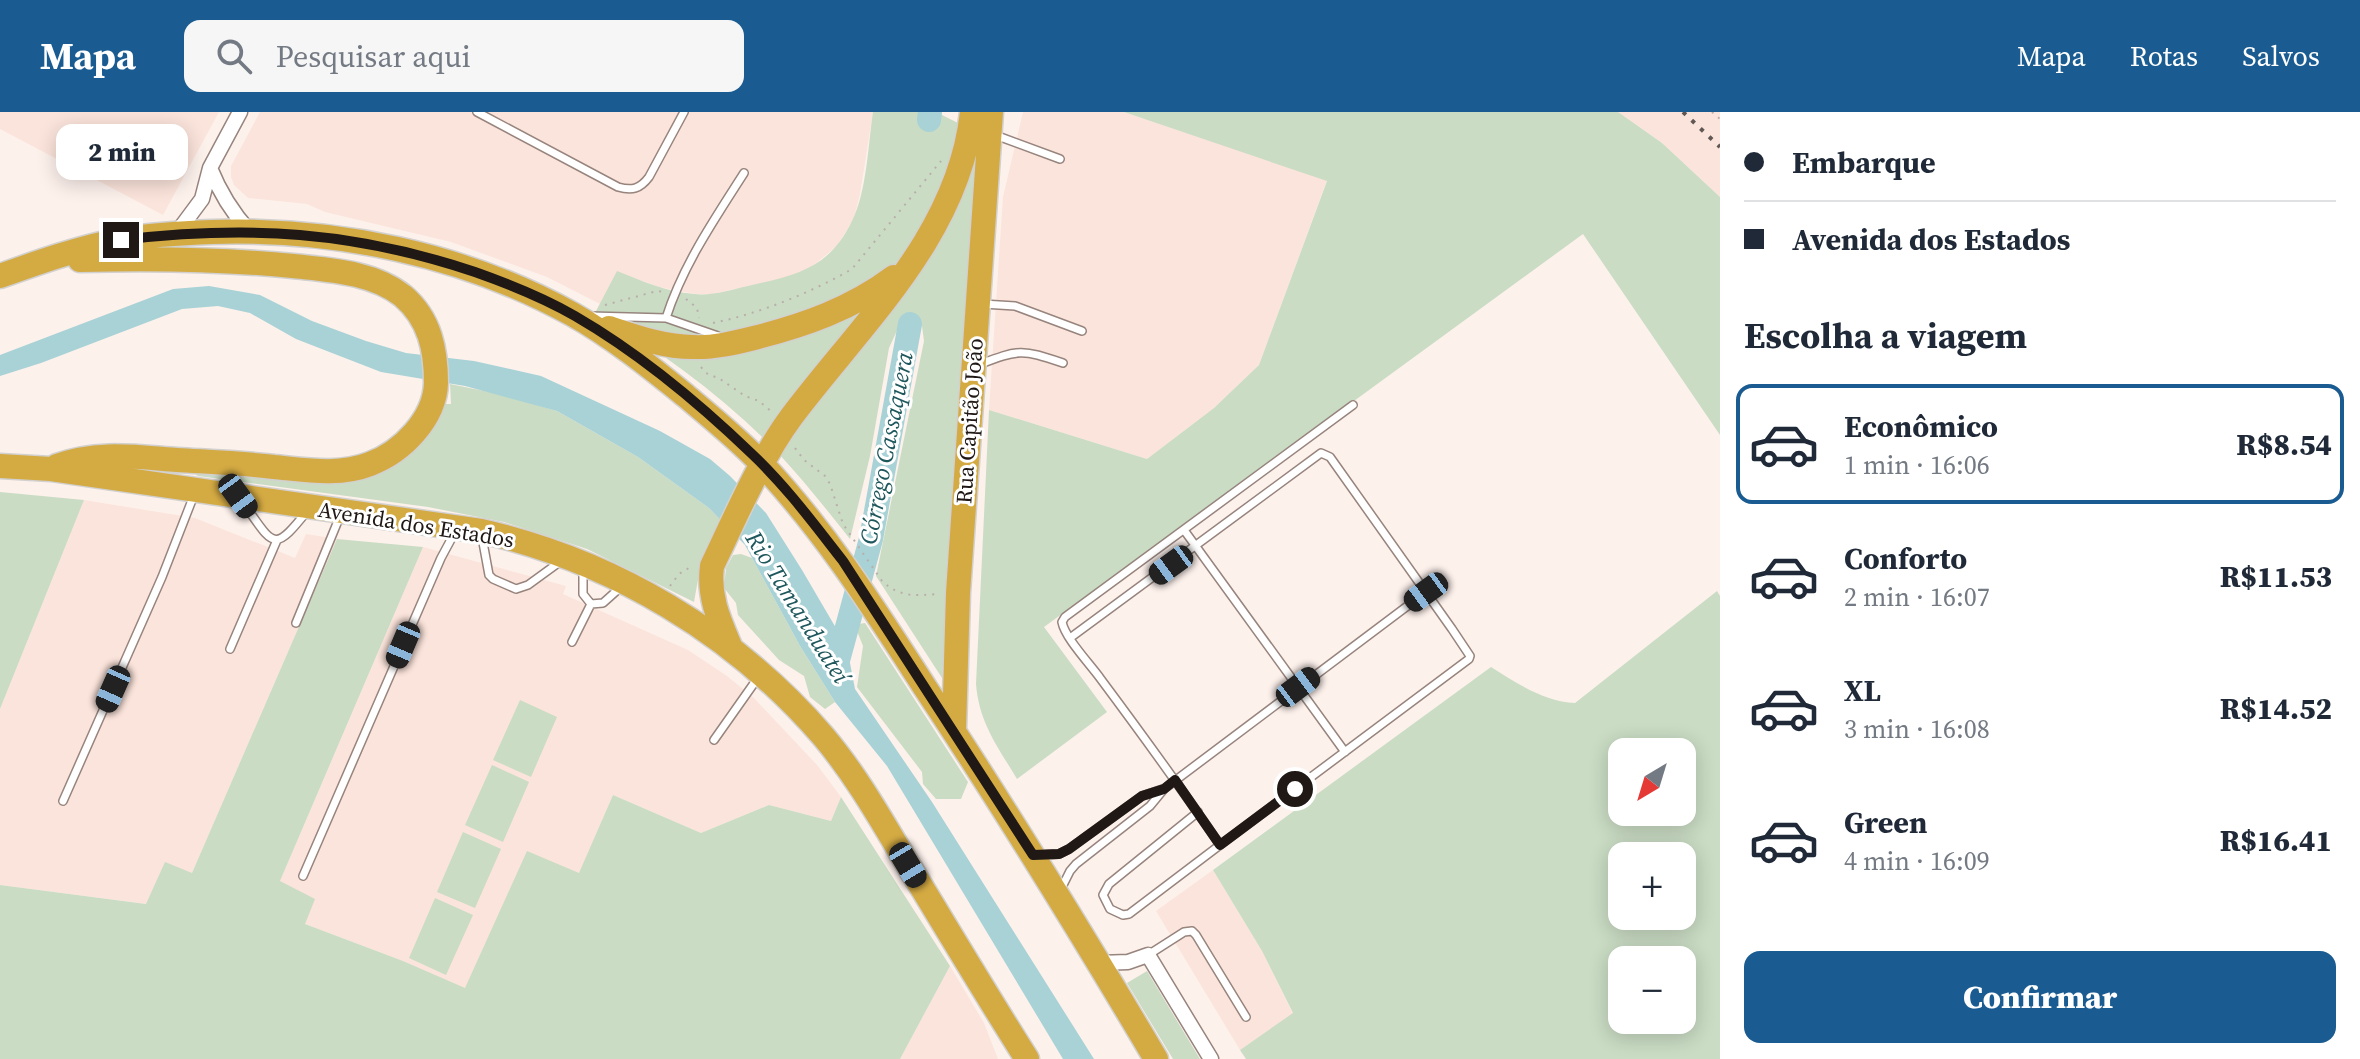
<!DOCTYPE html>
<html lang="pt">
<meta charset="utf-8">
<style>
body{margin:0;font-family:"Source Serif 4",serif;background:#f6f6f7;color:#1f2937;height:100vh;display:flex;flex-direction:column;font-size:30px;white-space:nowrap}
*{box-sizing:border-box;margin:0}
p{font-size:26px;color:#747a83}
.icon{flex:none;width:44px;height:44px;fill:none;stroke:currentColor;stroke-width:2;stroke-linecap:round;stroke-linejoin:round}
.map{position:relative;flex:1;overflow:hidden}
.sheet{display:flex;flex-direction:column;background:#fff;width:640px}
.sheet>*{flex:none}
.banner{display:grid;align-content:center;height:176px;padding:0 24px;background:#fff}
.needle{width:52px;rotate:218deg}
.fabs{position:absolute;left:1608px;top:626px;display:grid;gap:16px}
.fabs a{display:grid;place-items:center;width:88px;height:88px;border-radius:16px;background:#fff;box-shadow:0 4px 20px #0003;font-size:40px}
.end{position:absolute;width:36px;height:36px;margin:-18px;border:10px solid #1f1815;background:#fff;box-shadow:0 0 0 4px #fff}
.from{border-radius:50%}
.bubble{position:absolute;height:56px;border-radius:16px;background:#fff;box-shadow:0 4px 20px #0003;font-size:26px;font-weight:800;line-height:56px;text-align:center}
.car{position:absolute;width:24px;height:48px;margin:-24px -12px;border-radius:10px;box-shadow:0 0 6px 2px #0007;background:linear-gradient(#222 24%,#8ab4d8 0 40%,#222 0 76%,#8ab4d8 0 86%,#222 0)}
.banner b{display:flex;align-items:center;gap:28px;height:76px;font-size:30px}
.banner b+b{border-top:2px solid #e0e1e3}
.banner i{width:20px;height:20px;background:#1f2937}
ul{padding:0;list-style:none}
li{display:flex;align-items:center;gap:24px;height:120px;margin:0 16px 12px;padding:0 8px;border:4px solid transparent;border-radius:16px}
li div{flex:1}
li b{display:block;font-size:30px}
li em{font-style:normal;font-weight:800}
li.on{border-color:#1a5c91}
li>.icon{width:72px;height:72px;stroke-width:1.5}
h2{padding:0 24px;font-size:36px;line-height:96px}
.primary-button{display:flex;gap:16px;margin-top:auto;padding:16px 24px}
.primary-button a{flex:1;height:92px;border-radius:16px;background:#1a5c91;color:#fff;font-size:32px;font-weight:800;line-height:92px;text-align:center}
header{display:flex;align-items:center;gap:48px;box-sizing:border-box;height:112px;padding:0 40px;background:#1a5c91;color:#fff}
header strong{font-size:38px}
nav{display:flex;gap:44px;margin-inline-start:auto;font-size:28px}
.search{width:560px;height:72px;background:#f6f6f7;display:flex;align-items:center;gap:20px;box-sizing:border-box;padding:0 28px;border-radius:16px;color:#747a83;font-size:30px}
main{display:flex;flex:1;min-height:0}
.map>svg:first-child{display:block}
.built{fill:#fbe4db}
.green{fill:#cadcc4;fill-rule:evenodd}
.water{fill:#a8d2d6}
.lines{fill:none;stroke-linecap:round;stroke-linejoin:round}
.river{stroke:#a8d2d6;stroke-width:24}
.lane-casing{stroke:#97847d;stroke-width:10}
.street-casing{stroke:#97847d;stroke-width:17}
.highway-casing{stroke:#d2d1d0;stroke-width:27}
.path{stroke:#b9afaa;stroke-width:2;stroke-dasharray:2 6;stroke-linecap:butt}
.lane{stroke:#fff;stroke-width:7}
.street{stroke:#fff;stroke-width:14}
.highway{stroke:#d4aa43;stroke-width:24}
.rail{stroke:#615855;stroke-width:4;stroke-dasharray:4 8;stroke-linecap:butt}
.route{stroke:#1f1815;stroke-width:10}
.labels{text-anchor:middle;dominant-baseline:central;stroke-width:6;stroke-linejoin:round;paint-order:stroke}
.street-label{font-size:22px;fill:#1f1815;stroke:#fff}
.water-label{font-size:24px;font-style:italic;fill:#1e575c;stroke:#fff}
</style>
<header>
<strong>Mapa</strong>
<div class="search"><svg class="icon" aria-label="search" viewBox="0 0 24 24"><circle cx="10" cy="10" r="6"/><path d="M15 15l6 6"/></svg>Pesquisar aqui</div>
<nav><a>Mapa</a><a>Rotas</a><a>Salvos</a></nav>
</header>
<main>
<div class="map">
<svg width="1720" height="947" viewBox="0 0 1720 947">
<rect width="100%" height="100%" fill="#fdf1ec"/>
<!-- built -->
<path class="built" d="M0 0H219L163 103 0 17Z
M260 0H873L860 82 854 106 838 133 814 153 795 164 712 182H695L659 175 617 160 600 192 547 165 451 130 325 100 307 92 248 86 234 73 231 65V54Z
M1023 0H1124L1327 68 1259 253 1214 296 1147 347 989 298 1003 85Z
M1618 0H1720V85L1662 31Z
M84 388 195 406 295 446 306 422 337 427 192 761 147 792 0 773V597Z
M423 435 566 474 563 482 688 538 727 564 754 586 818 654 841 685 831 709 769 693 701 721 613 683 579 762 527 740 465 877 403 849 305 812 280 769Z
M1213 758 1262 839 1293 902 1240 938 1156 799Z
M950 854 984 911 998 947H900Z"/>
<!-- green -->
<path class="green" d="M873 0H936L982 23 942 566 876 464 924 229 922 214 900 212 889 236 870 344 850 427C827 398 804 369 779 342 726 286 662 241 596 199L617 159C642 169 667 180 694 182 712 184 730 178 748 174 796 163 829 157 852 109 867 79 868 33 873 0Z
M1124 0H1618L1662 31 1720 85V323L1583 122 1044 515 1107 600 1017 667C998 635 979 611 976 572L989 298 1147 347 1214 296 1259 253 1327 69Z
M450 272 499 282 557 299 638 345 709 396 720 407 702 445 694 490 587 437 504 410 428 395 198 364 194 361 195 359 380 361 408 344 420 334 438 307 445 292H451Z
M0 380 84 388 0 597Z
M337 427 423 435 280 769 315 787 305 812 403 849 465 876 527 739 579 761 613 683 701 721 769 693 831 709 841 685 950 854 900 947H0V773L146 792 165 750 192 761Z
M741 442 752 446 800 534 835 590 825 597 810 585 804 564 779 548 738 503 736 491 724 476 726 456 733 443Z
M1717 479 1720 484V947H1246L1240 938 1293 901 1262 839 1213 758 1491 555C1516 571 1545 590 1575 591ZM1622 640H1682V700H1622ZM1622 744H1682V804H1622ZM1622 848H1682V908H1622Z
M865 511 968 670 961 687H936L923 672 922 660 857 575 863 534 857 519 859 512Z
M520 588 557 605 531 665 493 648Z
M492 653 529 670 503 730 465 713Z
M463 720 501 737 475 796 437 780Z
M435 786 473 803 446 863 409 846Z
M1147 859 1200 947H1173L1127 871Z"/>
<!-- water -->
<path class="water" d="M209 174 260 183 312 209 366 229 406 241 474 249 541 264 660 319 710 347 730 364 766 401 802 458 843 528 849 546 855 577 932 690 1094 947H1063L887 654 835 590 800 534 745 433 709 396 638 345 557 299 465 274 381 260 296 227 250 201 218 194 182 197 41 251 0 264V243L173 177Z"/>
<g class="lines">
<!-- river -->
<path class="river" d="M929 8 930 0
M837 552 871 427 910 212"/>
<defs>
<path id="lane" d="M477 0 618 75C632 79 640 77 649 65L684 0
M995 23 1060 47
M983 192 1015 194 1082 219
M590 204 666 206 718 224
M666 206C683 153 714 108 744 61
M978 253C1020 237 1021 237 1063 251
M244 392C274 434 273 442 308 398
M1184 418 1345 640
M482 425 489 463 493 467 516 477 528 473 561 449
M583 457V482L591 492 603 491 622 474
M296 511 340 404
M1070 526 1321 341 1330 345 1452 517 1470 544 1469 547 1220 733C1181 676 1141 621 1100 566 1090 552 1065 526 1062 510L1065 505 1353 293
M572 530 591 492
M230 537 277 428
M714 628 757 567
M63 689 162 465 194 383
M1198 700 1109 772 1103 783 1110 797 1123 803 1129 802 1220 733
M1039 743 1059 742 1069 737 1142 684 1163 677
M303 764 441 446 455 420
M1060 779 1070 759 1076 752 1150 694 1164 677 1426 480
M1148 843 1184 820 1192 819 1196 823 1246 905"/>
<path id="street" d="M210 56C220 81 231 99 249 119
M176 122 202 87 210 56 240 0
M1099 851 1128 850 1148 843 1211 947"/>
<path id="highway" d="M0 164C39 150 79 136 119 128 150 123 181 121 212 120 335 116 463 142 572 202 613 225 650 255 686 284 711 305 738 327 761 351 826 420 875 498 926 577 1006 698 1082 822 1156 947
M609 216C636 225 664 235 693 235 713 236 734 231 754 226 805 213 851 197 894 165
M0 354 51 357 481 419C613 449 734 521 823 624 857 664 883 711 910 756 949 820 987 884 1027 947
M57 354C97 339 136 345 177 348 210 350 242 351 274 355 306 358 340 364 370 352 402 340 435 307 436 271 436 238 430 207 403 184 373 160 329 158 293 154 222 147 152 146 80 148
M730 534C719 508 708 484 712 454 735 406 760 347 792 304 862 211 959 123 972 0
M954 618 958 481 991 0"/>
</defs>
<!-- lane casing -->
<use href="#lane" class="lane-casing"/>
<!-- street casing -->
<use href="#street" class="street-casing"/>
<!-- highway casing -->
<use href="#highway" class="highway-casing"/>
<!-- path -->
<path class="path" d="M1712 0 1720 7
M686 187 697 196 699 206
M605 193 657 179 664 180
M713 211C761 201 810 181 852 157L941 49
M701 255 706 261 720 267 745 284 759 289 772 300
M795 336 804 348 825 364 830 372 843 412 882 469C899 485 915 484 937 482
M670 474 679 462 692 454"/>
<!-- lane -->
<use href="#lane" class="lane"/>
<!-- street -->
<use href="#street" class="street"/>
<!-- highway -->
<use href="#highway" class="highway"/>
<!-- rail -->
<path class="rail" d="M1683 0 1720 35"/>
</g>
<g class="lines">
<!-- route -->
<path class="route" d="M121 128C248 113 353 119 475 160 509 172 544 186 575 204 639 241 699 291 752 342 786 374 814 412 843 449L1033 743 1059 742 1069 737 1142 684 1164 677 1175 668 1220 733 1295 677"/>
</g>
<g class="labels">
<!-- street labels -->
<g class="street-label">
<text transform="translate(969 309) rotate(-86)">Rua Capitão João</text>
<text transform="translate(416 412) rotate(9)">Avenida dos Estados</text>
</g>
<!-- water labels -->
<g class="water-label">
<text transform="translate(886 336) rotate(-79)">Córrego Cassaquera</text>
<text transform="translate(798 495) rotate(58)">Rio Tamanduateí</text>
</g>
</g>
</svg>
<div class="fabs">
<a><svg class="needle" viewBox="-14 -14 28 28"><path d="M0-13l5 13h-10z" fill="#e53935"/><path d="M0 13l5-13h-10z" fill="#747a83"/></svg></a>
<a>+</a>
<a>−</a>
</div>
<i class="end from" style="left:1295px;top:677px"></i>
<i class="end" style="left:121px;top:128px"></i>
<div class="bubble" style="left:56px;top:12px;width:132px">2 min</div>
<i class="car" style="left:238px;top:384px;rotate:144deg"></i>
<i class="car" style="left:1171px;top:453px;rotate:234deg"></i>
<i class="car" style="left:1426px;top:480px;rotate:234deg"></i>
<i class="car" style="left:403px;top:533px;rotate:203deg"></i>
<i class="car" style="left:1298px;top:575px;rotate:53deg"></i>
<i class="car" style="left:113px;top:577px;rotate:204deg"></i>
<i class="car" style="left:908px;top:753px;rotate:149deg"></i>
</div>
<section class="sheet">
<div class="banner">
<b><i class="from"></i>Embarque</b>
<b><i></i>Avenida dos Estados</b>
</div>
<h2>Escolha a viagem</h2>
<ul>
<li class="on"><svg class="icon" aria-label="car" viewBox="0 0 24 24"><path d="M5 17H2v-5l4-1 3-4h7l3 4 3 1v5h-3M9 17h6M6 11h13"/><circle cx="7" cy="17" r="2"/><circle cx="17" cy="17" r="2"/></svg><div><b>Econômico</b><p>1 min · 16:06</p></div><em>R$8.54</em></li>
<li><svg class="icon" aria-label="car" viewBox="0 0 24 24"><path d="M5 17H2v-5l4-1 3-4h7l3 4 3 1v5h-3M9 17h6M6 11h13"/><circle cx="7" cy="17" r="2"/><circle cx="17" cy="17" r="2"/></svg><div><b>Conforto</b><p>2 min · 16:07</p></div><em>R$11.53</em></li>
<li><svg class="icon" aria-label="car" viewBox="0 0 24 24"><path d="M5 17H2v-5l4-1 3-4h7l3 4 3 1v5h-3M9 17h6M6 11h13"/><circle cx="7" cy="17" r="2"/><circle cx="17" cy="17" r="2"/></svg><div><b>XL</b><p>3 min · 16:08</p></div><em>R$14.52</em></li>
<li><svg class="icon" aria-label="car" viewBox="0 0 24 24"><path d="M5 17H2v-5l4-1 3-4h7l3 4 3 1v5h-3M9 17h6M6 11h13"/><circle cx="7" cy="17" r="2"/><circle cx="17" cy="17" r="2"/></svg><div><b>Green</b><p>4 min · 16:09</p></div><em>R$16.41</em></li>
</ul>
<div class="primary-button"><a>Confirmar</a></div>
</section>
</main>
